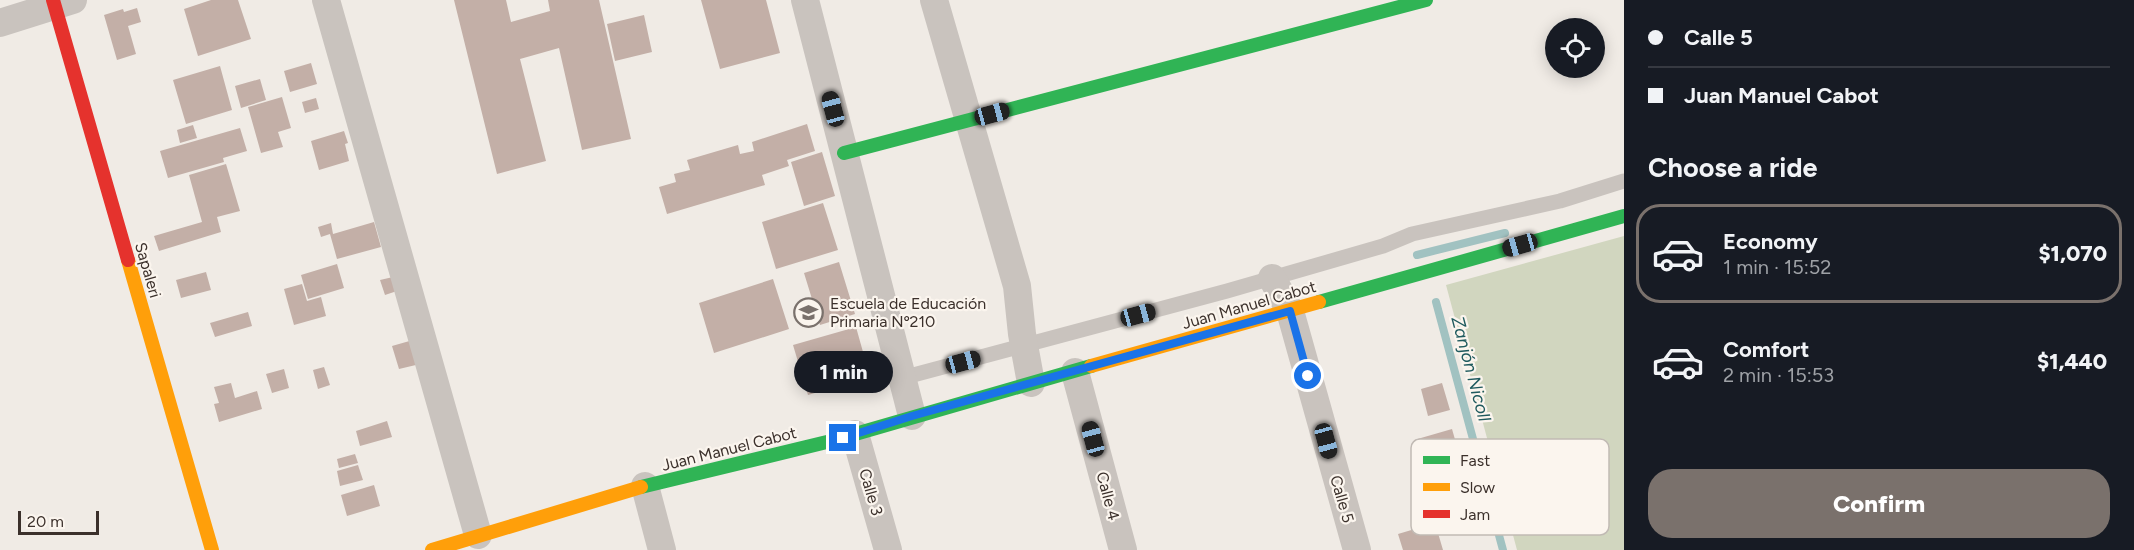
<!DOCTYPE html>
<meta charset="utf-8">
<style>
body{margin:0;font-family:Figtree,sans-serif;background:#242831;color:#f1f3f6;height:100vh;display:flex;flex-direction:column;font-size:22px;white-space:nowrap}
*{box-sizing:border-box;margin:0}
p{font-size:20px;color:#9ea1a6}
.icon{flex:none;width:33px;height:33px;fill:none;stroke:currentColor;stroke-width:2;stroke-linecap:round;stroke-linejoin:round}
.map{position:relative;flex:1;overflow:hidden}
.details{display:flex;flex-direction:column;background:#171b24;width:510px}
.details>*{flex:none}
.hud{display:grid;align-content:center;height:132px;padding:0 24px;background:#171b24}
.controls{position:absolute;left:1545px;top:18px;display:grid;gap:12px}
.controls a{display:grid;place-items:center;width:60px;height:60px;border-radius:50%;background:#171b24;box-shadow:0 3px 15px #0003;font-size:30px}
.scale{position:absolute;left:18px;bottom:15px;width:81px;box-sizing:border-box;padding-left:6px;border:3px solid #3b302b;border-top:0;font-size:16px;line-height:21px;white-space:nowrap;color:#3b302b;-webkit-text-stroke:4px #fbf5ee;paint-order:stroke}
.end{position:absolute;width:27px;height:27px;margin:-14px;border:8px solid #1a73e8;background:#fff;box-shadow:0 0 0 3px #fff}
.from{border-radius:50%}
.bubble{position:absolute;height:42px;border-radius:21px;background:#171b24;box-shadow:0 3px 15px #0003;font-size:20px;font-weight:800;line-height:42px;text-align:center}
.car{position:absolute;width:18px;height:36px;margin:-18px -9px;border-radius:8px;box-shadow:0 0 4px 2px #0007;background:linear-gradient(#222 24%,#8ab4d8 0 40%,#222 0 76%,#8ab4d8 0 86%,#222 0)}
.hud b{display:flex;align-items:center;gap:21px;height:57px;font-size:22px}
.hud b+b{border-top:2px solid #363941}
.hud i{width:15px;height:15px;background:#f1f3f6}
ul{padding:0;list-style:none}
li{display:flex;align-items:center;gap:18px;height:99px;margin:0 12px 9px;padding:0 12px;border:3px solid transparent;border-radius:24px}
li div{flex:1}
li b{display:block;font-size:22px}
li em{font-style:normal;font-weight:800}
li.active{border-color:#7a716c}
li>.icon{width:54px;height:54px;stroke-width:1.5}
h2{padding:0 24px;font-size:27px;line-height:72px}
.button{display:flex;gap:12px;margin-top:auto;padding:12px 24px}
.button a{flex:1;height:69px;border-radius:24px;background:#7a716c;color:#fff;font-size:24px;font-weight:800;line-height:69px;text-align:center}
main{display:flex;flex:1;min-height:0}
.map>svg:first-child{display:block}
.green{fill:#d1d6bf}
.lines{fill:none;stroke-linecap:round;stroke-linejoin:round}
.stream{stroke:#a1c2c1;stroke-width:8}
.building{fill:#c3afa7}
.lane{stroke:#c9c3be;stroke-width:15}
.street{stroke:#c9c3be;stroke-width:28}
.fast{stroke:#30b455;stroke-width:14}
.slow{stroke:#ff9f0a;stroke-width:14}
.jam{stroke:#e5322d;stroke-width:14}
.route{stroke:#1a73e8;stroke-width:8}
.labels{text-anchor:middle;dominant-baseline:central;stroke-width:4.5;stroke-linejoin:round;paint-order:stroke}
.street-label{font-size:16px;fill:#3b302b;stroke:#fbf5ee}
.poi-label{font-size:16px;fill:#3b302b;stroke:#fbf5ee;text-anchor:start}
.water-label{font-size:18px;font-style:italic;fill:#1f5a5e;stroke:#fbf5ee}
.key{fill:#fbf5ee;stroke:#c1bab4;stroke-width:1.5}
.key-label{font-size:16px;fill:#3b302b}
</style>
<main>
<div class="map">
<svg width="1624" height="550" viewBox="0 0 1624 550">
<rect width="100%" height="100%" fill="#f0ebe5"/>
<!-- green -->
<path class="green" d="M1624 236V550H1517L1446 285Z"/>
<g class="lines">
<!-- stream -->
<path class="stream" d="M1417 255 1505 233
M1436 302 1503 550"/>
</g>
<!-- building -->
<path class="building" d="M211 0H238L251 39 198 56 184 9Z
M454 0H506L511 22 550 11 548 0H599L631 139 582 150 559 48 520 59 546 161 497 174Z
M701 0H766L780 53 720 69Z
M137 8 141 22 128 26 136 54 117 60 104 15 123 9 124 12Z
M644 15 652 52 615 61 607 24Z
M311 63 317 84 290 92 284 71Z
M220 66 232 110 186 124 173 80Z
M260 79 266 100 241 108 235 86Z
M282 97 291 128 278 132 283 147 261 153 248 107Z
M316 98 319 109 305 113 302 102Z
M807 124 815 151 787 160 789 166 762 175 765 185 667 214 659 187 676 182 674 174 690 170 687 160 738 145 740 154 754 151 752 142Z
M193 125 197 138 180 143 177 130Z
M240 128 247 151 223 158 224 162 168 178 160 151Z
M344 131 348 143 345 144 349 161 319 170 311 141Z
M822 152 835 196 804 206 791 162Z
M226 164 240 211 217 217 221 232 159 251 154 236 202 222 189 175Z
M823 203 838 250 776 269 762 222Z
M374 222 381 247 337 259 330 234 321 237 318 227 331 223 333 234Z
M839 262 855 314 820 325 804 273Z
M337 264 344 288 308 299 301 275Z
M206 272 211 290 181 298 176 280Z
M393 277 397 291 385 295 380 280Z
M773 279 789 329 714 353 699 303Z
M302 284 307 301 321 297 326 316 294 325 284 289Z
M248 312 252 326 215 337 210 323Z
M856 327 870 377 808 395 793 345Z
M413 340 420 364 399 369 392 346Z
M324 367 330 385 318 389 313 370Z
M284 369 289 388 272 393 266 374Z
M231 383 235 398 257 391 262 409 219 422 214 404 219 403 214 387Z
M1442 383 1450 410 1428 416 1421 389Z
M387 421 392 437 360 446 356 431Z
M1452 429 1460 457 1422 467 1414 440Z
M355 454 358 463 339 468 337 459Z
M358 465 363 480 340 486 337 471Z
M374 485 380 506 347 516 341 495Z
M1435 523 1443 550H1403L1398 534Z"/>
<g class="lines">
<!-- lane -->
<path class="lane" d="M902 378 1227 291 1383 246 1412 234 1560 201 1624 181"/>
<!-- street -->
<path class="street" d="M326 0 478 535
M805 0 912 416
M934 0 1017 286 1022 334 1031 383
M0 23 73 0
M1272 278 1290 311 1357 550
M1075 372 1123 550
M855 434 888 550
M645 486 662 550"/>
<!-- fast -->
<path class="fast" d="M844 153 1426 0
M1319 302 1624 216
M641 487 831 441 1091 366"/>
<!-- slow -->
<path class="slow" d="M128 260 212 550
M1091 366 1319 302
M432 550 641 487"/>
<!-- jam -->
<path class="jam" d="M53 0 128 260"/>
</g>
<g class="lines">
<!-- route -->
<path class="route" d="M843 438 912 416 1290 311 1308 376"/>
</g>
<!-- icons -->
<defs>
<symbol id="school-ring" viewBox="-11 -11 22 22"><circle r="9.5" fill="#fbf5ee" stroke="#7a716c" stroke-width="1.5"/><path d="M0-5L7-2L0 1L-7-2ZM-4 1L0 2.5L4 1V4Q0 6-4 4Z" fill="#7a716c"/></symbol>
</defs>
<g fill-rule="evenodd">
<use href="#school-ring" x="792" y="296" width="33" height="33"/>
</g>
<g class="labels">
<!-- street labels -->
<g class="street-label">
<text transform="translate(148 270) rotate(74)">Sapaleri</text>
<text transform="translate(1249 305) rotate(-16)">Juan Manuel Cabot</text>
<text transform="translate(729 449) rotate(-14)">Juan Manuel Cabot</text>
<text transform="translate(871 492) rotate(74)">Calle 3</text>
<text transform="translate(1108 496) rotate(75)">Calle 4</text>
<text transform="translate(1342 499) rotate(74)">Calle 5</text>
</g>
<!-- poi labels -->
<g class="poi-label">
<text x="830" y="303">Escuela de Educación<tspan x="830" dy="18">Primaria Nº210</tspan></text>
</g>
<!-- water labels -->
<g class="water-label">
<text transform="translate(1471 369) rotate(75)">Zanjón Nicoll</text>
</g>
</g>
<!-- legend -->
<rect x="1411" y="439" width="198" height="96" rx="9" class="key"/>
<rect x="1423" y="456" width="27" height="8" fill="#30b455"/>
<rect x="1423" y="483" width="27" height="8" fill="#ff9f0a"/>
<rect x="1423" y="510" width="27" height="8" fill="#e5322d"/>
<g class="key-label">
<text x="1460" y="466">Fast</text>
<text x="1460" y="493">Slow</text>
<text x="1460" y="520">Jam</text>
</g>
</svg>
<div class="controls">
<a><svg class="icon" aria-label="locate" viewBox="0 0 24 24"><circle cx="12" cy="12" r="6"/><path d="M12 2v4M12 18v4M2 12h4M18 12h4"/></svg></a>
</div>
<div class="scale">20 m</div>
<i class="end from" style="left:1308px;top:376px"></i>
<i class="end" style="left:843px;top:438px"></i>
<div class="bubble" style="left:794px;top:351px;width:99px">1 min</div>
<i class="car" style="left:833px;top:109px;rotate:345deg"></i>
<i class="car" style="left:992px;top:114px;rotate:75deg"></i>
<i class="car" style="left:1520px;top:245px;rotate:254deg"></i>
<i class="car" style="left:1138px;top:315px;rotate:75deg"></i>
<i class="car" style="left:963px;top:362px;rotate:75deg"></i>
<i class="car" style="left:1093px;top:439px;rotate:345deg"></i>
<i class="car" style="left:1326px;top:441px;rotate:165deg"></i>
</div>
<section class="details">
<div class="hud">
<b><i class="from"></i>Calle 5</b>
<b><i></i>Juan Manuel Cabot</b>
</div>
<h2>Choose a ride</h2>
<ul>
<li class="active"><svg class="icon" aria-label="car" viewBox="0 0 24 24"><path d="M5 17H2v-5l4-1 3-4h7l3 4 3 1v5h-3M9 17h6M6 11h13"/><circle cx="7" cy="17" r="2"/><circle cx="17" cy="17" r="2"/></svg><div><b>Economy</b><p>1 min · 15:52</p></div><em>$1,070</em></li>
<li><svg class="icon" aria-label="car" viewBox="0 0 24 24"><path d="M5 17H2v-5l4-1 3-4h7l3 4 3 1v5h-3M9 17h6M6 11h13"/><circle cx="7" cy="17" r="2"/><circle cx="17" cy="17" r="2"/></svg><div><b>Comfort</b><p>2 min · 15:53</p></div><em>$1,440</em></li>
</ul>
<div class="button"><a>Confirm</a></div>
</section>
</main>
